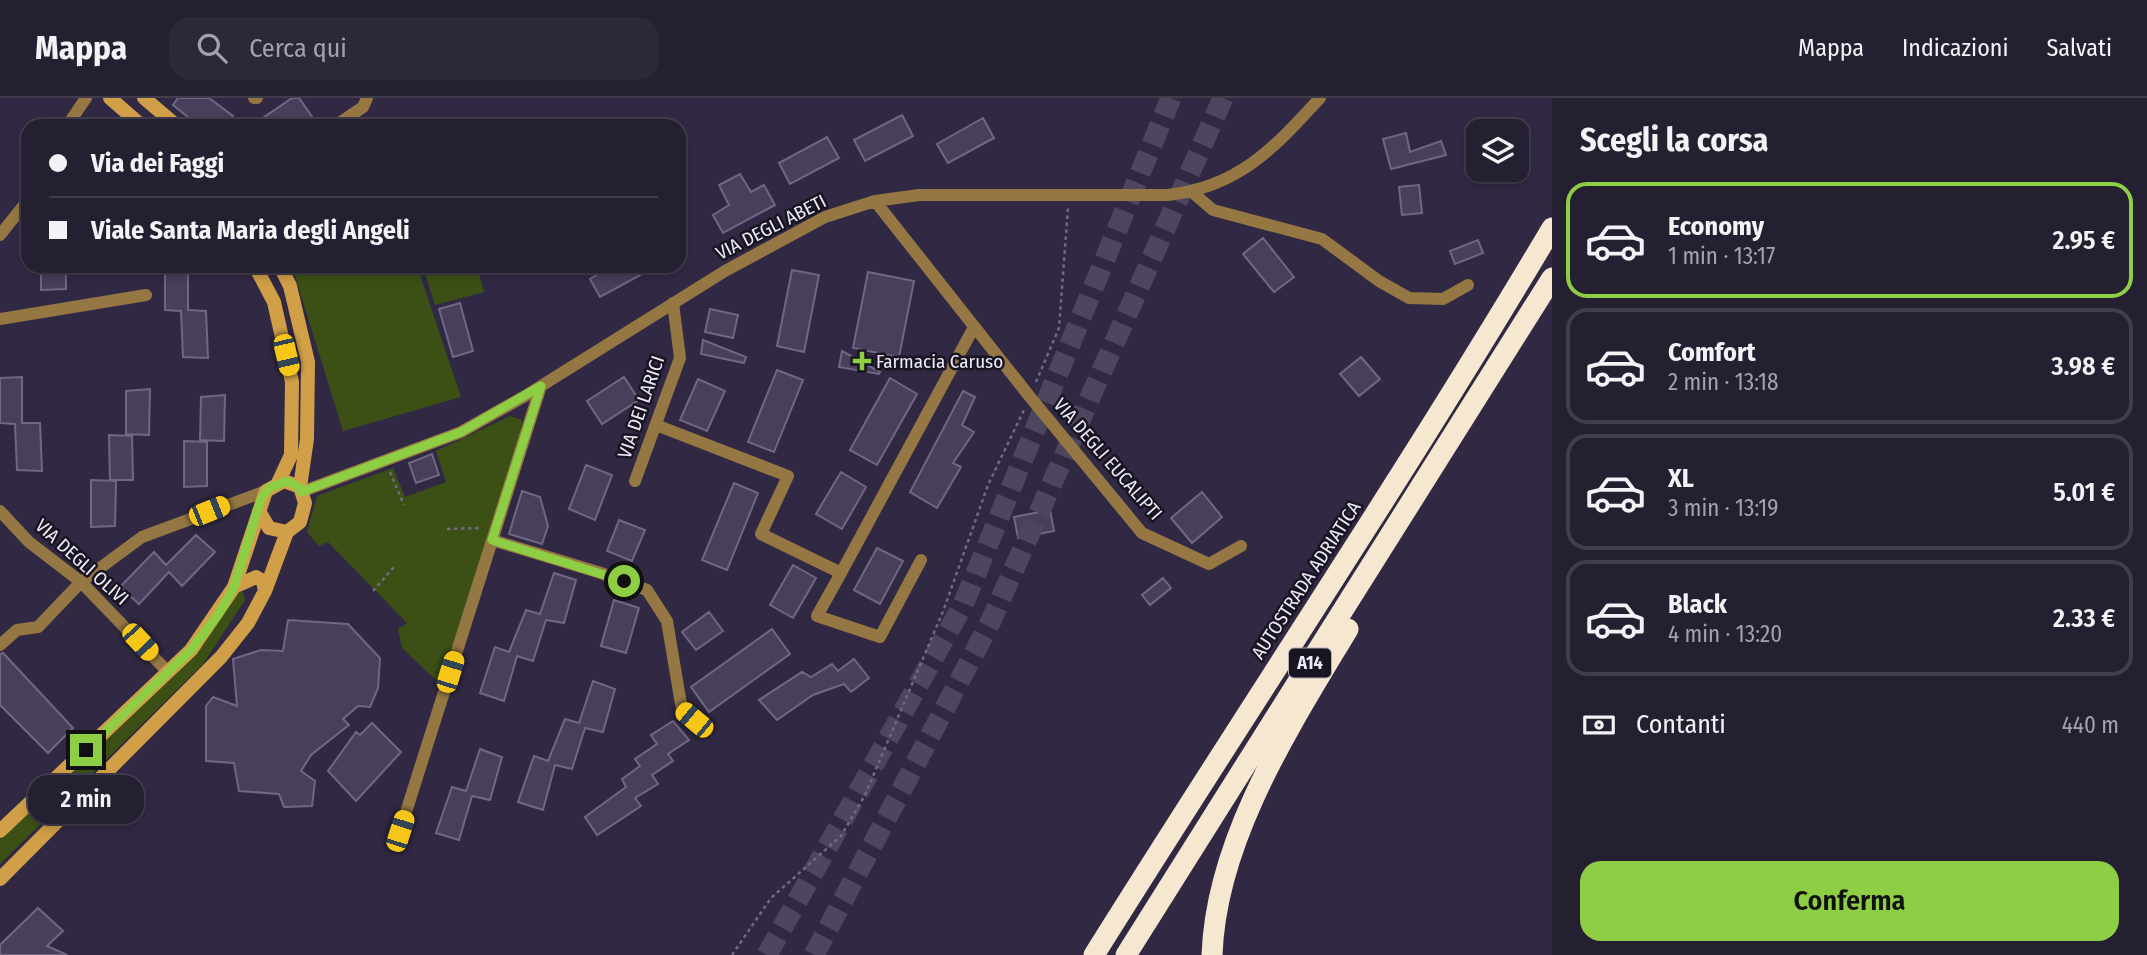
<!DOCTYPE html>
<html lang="it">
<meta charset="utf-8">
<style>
body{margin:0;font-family:"Fira Sans Condensed",sans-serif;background:#2d273a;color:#f1f3f6;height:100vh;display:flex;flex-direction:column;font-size:26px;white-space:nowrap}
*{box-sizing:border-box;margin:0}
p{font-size:23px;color:#a3a2ac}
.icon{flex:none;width:38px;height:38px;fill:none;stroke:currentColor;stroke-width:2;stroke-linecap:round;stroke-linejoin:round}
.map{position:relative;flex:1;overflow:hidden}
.details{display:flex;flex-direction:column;background:#251f32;width:595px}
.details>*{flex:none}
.banner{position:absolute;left:21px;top:21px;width:665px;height:154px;border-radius:21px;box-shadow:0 4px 10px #0003,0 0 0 2px #423d4d;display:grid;align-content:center;height:154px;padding:0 28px;background:#251f32}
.fabs{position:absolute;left:1466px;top:21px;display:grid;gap:14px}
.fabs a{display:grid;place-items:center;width:63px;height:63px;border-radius:14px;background:#251f32;box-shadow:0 4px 10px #0003,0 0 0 2px #423d4d;font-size:35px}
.end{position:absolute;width:32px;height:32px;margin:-16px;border:9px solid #8dce44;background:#111;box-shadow:0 0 0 4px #111}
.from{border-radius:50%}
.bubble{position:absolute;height:49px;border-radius:21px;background:#251f32;box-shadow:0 4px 10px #0003,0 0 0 2px #423d4d;font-size:23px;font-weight:600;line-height:49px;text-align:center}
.car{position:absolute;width:21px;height:42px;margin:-21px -10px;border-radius:9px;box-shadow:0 0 5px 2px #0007;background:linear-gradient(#f5c518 24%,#345 0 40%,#f5c518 0 76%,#345 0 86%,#f5c518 0)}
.banner b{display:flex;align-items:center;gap:24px;height:66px;font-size:26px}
.banner b+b{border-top:2px solid #423d4d}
.banner i{width:18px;height:18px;background:#f1f3f6}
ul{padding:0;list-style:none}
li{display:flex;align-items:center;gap:21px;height:116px;margin:0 14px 10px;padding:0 14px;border:4px solid #423d4d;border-radius:21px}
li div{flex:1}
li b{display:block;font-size:26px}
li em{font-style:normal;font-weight:600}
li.current{border-color:#8dce44}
li>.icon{width:63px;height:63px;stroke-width:1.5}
h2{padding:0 28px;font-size:32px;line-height:84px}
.pay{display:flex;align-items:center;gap:18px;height:77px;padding:0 28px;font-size:26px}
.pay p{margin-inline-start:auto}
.action{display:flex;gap:14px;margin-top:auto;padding:14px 28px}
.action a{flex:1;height:80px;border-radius:21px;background:#8dce44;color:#111;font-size:28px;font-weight:600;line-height:80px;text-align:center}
header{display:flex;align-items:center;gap:42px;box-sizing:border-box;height:98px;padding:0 35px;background:#251f32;border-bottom:2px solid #423d4d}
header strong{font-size:33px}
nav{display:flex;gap:38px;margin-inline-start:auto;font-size:24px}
.search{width:490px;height:63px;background:#2d273a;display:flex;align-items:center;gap:18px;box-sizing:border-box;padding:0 24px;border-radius:21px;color:#a3a2ac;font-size:26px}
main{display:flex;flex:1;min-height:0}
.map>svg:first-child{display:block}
.green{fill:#3c5016}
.building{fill:#483f5b;stroke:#706785;stroke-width:2}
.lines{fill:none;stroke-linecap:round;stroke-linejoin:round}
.highway-tunnel{stroke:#4d465e;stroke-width:21;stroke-dasharray:21 10;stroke-linecap:butt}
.path{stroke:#716a81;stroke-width:2.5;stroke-dasharray:3.5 3.5;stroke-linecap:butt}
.street{stroke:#957743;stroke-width:12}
.secondary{stroke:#d09f47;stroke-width:14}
.highway{stroke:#f6e7d0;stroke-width:21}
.route{stroke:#8dce44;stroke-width:9}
.poi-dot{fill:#8dce44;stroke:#181420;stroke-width:2.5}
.labels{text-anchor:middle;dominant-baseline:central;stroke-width:5;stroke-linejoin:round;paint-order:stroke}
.shield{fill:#181420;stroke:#aea9b9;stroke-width:2}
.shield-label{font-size:18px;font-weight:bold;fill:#eee9fa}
.street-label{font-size:19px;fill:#eee9fa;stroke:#181420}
.poi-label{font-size:19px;fill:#eee9fa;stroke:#181420;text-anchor:start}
</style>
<header>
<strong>Mappa</strong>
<div class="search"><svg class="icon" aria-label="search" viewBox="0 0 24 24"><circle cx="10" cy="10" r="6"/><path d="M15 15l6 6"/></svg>Cerca qui</div>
<nav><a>Mappa</a><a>Indicazioni</a><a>Salvati</a></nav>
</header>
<main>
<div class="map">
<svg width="1552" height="857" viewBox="0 0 1552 857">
<rect width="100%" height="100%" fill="#312943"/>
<!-- green -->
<path class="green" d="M292 168H417L461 299 343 333Z
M423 168H477L484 194 435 207Z
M510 318 522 322 520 343 440 586 402 550 398 531 407 525 328 444 319 448 307 434 317 398 393 370 405 399 446 384 436 353Z
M243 494 245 502 203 566 0 766V741L204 546 236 495Z"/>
<!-- building -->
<path class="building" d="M178 0H209L233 18 225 28H199L173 7Z
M292 0H299L313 20 302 28H251Z
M902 17 913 38 865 63 854 42Z
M983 20 994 40 948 65 937 46Z
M1406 35 1410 54 1441 43 1446 57 1391 71 1383 41Z
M827 39 839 60 790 86 779 65Z
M740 76 751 94 764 87 775 107 723 135 713 117 729 107 719 87Z
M1419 87 1422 115 1402 117 1399 89Z
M1263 140 1294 179 1274 194 1243 156Z
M1478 142 1483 155 1455 166 1450 153Z
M41 168H66V191L41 192Z
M165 168H188V212L206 213 208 260 183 259 181 213 165 212Z
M611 168H657L600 199 590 181Z
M792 172 819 177 804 254 777 248Z
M868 174 914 183 899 259 853 250Z
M460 205 473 253 453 259 439 211Z
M710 211 738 217 733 240 705 234Z
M703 242 746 259 744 265 701 256Z
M842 253 880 274 879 276 839 269Z
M1361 259 1380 281 1359 298 1340 276Z
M777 272 803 282 774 354 748 344Z
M22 279V325H40L42 373 17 372 15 326 0 325V280Z
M624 279 639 302 602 326 587 303Z
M890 280 917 296 877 367 850 352Z
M698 281 725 293 707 333 680 322Z
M150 291 149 337 126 336V293Z
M963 293 975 299 962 327 974 334 953 365 961 369 937 410 910 394Z
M225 297 224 343 200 342 201 299Z
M109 337 132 338 133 382H110Z
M184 343 207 344V388L184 389Z
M432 356 439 377 416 385 409 365Z
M586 367 612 377 595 422 569 411Z
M841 374 866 389 842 431 816 416Z
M91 382 116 383 115 428 91 429Z
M734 385 758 395 727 472 702 462Z
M522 393 540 399 548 428 542 446 509 436Z
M1202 394 1222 419 1192 445 1171 420Z
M1050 412 1054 433 1018 440 1014 419Z
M619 422 645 432 632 463 607 453Z
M196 437 215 454 182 488 169 474 139 506 120 489 154 454 166 467Z
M877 450 903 463 880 506 854 492Z
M793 467 816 480 793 520 770 507Z
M554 475 576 482 564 525 546 522 533 563 517 558 504 603 480 595 495 549 509 554 526 512 540 516Z
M1163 480 1171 490 1150 507 1142 497Z
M614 502 639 510 626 555 601 548Z
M709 514 723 533 696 552 682 534Z
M288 522 348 526 380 560 378 590 370 609 358 608 343 621 349 627 311 657 301 673 315 683 312 708 284 709 279 696 239 693 234 665 206 663V608L213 599 237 608 233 561 261 552 283 553Z
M772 531 790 556 709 614 691 589Z
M3 555 73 630 48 655 0 607V556Z
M854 561 869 580 851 594 844 586 813 597 777 622 759 602 802 574 811 579 832 566 838 573Z
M593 583 615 591 603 634 585 630 572 671 555 667 543 712 518 704 534 658 548 663 565 621 579 625Z
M673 623 689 642 668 656 673 663 652 677 658 686 635 700 641 708 597 737 585 719 626 689 622 681 640 668 635 661 657 646 651 637Z
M372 625 401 654 356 703 328 673 356 634 360 637Z
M480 651 502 659 490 702 472 698 459 742 436 735 452 689 466 693Z
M38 810 63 833 47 848 67 857H0V847Z"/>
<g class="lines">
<!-- highway-tunnel -->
<path class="highway-tunnel" d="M767 857 963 507 1171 0
M814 857 990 525 1223 0"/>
<!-- path -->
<path class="path" d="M1036 284 1059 230 1068 110
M390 374 404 407
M447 431 482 430
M373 493 394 469
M732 857 771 800 841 738 865 697 944 511 988 387 1024 312"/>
<!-- street -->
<path class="street" d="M254 0H257
M67 28 86 0
M335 28 363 9 367 0
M1192 94 1213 112 1322 141 1379 183 1409 200 1443 201 1468 187
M875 103 1030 299 1142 435 1209 466 1241 448
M0 137 28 102
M0 221 146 197
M656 327 788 378 761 436 841 475 974 229
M635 383 680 260 673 205
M301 394 461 334 525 298 725 173 825 119 875 103 919 97H1168C1239 89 1274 50 1320 0
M0 413 29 444 81 484 168 574
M492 442 601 475 647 492 667 523 682 612 707 632
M841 475 817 518 880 539 921 462
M0 547 17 532 38 529 81 484 142 439 266 393
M400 733 541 288"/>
<!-- secondary -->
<path class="secondary" d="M110 0 142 28
M144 0 177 28
M255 168 274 204 292 284 291 357 277 387
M259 413 269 430 287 434
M234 489 256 479 263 483 265 493
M0 733 191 552 234 489 266 393 284 383 300 389
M0 781 221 559 248 525 265 493 287 434 300 424 305 405 300 389 307 341 308 264 290 188 280 168"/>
<!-- highway -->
<path class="highway" d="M1094 857C1246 614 1406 376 1552 130
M1126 857 1552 180
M1212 857C1216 741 1290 628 1348 531"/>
</g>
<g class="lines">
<!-- route -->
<path class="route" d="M86 652 191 552 218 517 234 489 261 401 269 390 287 383 300 390 301 394 461 334 541 288 492 442 624 483"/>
</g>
<!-- markers -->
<path class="poi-dot" d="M858.5 252.5h7v7h7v7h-7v7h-7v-7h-7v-7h7z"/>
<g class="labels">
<!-- shield labels -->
<rect class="shield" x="1289" y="550.5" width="42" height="29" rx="5"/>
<g class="shield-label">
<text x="1310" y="565">A14</text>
</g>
<!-- street labels -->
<g class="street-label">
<text transform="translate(771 129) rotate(-27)">VIA DEGLI ABETI</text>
<text transform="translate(641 309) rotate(-71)">VIA DEI LARICI</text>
<text transform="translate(1108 361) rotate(49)">VIA DEGLI EUCALIPTI</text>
<text transform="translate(82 464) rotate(42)">VIA DEGLI OLIVI</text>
<text transform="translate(1306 482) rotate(-57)">AUTOSTRADA ADRIATICA</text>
</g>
<!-- poi labels -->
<g class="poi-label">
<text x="876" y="263">Farmacia Caruso</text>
</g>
</g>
</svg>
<div class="fabs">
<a><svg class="icon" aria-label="layers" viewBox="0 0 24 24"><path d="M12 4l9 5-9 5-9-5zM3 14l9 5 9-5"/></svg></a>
</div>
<i class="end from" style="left:624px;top:483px"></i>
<i class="end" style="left:86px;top:652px"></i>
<div class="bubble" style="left:28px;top:677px;width:116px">2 min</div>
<i class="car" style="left:286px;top:257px;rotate:167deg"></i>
<i class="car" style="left:209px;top:413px;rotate:68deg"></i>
<i class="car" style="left:140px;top:544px;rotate:137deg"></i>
<i class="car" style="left:450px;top:574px;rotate:17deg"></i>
<i class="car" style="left:694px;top:622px;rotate:310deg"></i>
<i class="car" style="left:400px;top:733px;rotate:18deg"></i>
<div class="banner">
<b><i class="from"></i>Via dei Faggi</b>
<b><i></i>Viale Santa Maria degli Angeli</b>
</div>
</div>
<section class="details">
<h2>Scegli la corsa</h2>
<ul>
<li class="current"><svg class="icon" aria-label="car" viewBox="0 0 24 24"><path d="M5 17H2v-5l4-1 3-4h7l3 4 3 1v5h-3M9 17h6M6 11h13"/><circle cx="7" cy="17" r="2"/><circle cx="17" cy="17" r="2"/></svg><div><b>Economy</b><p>1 min · 13:17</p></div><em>2.95 €</em></li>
<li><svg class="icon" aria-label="car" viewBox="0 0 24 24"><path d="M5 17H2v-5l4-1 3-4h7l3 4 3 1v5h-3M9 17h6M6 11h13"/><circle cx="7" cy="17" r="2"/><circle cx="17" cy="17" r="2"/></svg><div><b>Comfort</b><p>2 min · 13:18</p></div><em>3.98 €</em></li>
<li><svg class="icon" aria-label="car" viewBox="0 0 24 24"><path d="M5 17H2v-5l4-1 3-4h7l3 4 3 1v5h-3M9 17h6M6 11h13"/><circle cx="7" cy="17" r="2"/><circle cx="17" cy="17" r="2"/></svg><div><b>XL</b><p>3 min · 13:19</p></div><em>5.01 €</em></li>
<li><svg class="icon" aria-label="car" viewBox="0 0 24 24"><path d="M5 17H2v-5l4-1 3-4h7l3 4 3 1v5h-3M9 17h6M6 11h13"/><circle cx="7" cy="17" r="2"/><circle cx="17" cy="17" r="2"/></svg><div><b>Black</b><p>4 min · 13:20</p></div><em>2.33 €</em></li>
</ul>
<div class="pay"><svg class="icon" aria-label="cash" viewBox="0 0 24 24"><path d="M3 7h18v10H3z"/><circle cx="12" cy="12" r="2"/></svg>Contanti<p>440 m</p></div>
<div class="action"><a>Conferma</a></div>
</section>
</main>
